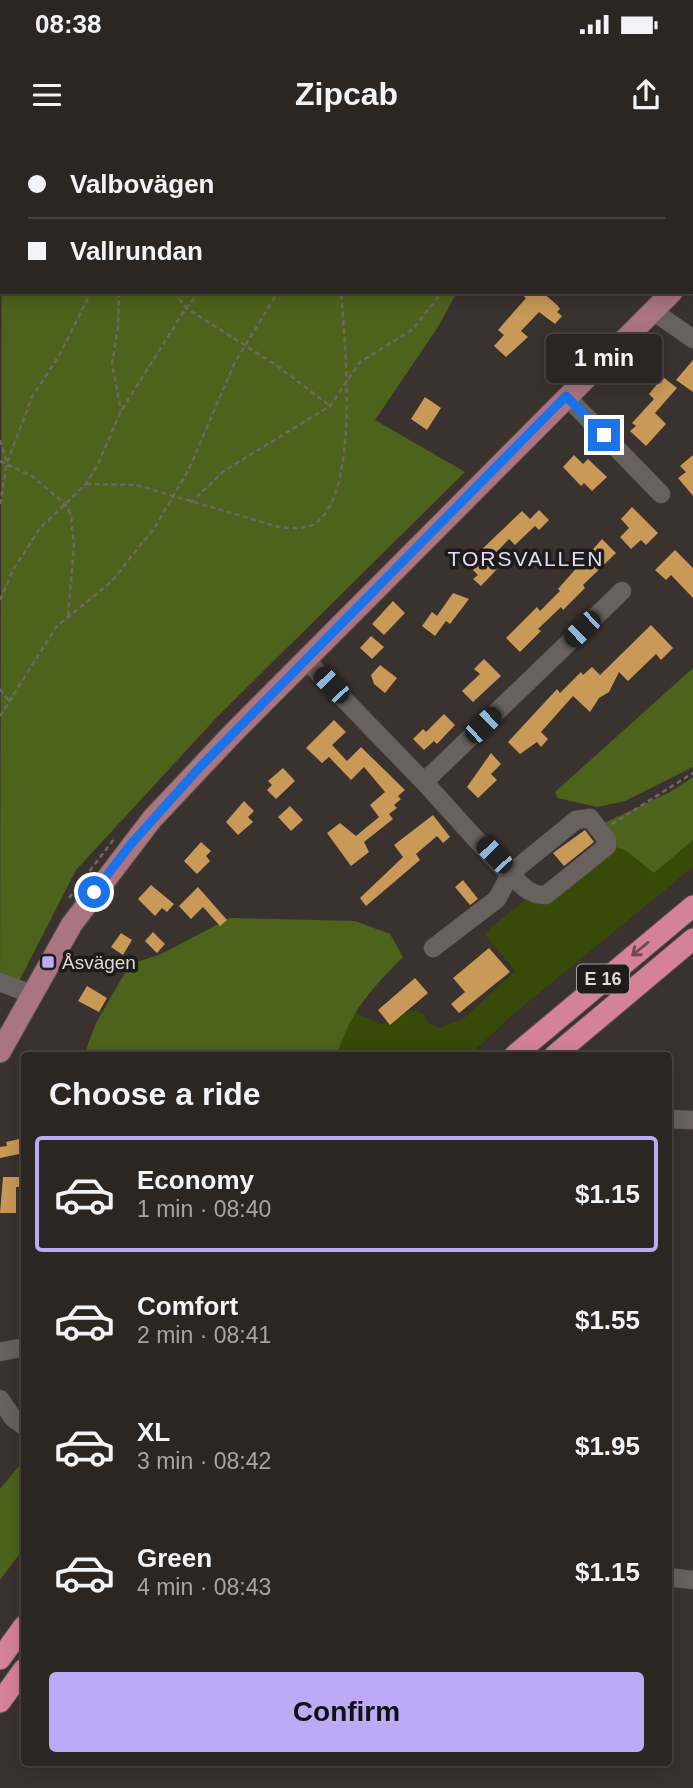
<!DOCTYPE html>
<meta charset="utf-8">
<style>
body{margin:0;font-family:Helvetica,sans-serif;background:#383230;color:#f1f3f6;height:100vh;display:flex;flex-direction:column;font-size:26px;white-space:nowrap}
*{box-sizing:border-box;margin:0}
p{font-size:23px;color:#a6a5a6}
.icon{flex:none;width:38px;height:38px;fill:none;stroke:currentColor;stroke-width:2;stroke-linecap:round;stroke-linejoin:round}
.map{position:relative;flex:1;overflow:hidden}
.drawer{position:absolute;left:21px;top:912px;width:651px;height:714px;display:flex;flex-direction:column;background:#2c2623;border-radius:7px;box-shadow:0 4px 18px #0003,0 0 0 2px #484341}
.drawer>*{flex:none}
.banner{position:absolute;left:0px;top:0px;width:693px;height:154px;box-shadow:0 4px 18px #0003,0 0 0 2px #484341;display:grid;align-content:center;height:154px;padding:0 28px;background:#2c2623}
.end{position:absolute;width:32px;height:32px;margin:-16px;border:9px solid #1a73e8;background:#fff;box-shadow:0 0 0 4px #fff}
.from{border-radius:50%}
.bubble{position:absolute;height:49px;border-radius:7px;background:#2c2623;box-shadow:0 4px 18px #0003,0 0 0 2px #484341;font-size:23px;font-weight:800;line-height:49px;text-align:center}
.car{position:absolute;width:21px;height:42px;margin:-21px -10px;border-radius:9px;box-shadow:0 0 5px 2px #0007;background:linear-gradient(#222 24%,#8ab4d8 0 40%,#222 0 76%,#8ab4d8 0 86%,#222 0)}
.banner b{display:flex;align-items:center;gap:24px;height:66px;font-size:26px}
.banner b+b{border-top:2px solid #484341}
.banner i{width:18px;height:18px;background:#f1f3f6}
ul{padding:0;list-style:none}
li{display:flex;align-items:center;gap:21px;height:116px;margin:0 14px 10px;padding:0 14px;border:4px solid transparent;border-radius:7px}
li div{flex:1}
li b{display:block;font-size:26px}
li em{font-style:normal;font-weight:800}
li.selected{border-color:#bda9f5}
li>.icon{width:63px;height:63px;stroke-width:1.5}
h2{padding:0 28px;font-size:32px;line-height:84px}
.primary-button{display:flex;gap:14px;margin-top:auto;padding:14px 28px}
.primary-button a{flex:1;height:80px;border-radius:7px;background:#bda9f5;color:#111;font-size:28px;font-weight:800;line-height:80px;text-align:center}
.status{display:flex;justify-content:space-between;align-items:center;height:49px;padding:0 35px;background:#2c2623;direction:ltr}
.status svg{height:19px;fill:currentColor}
header{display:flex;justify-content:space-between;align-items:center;height:91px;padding:0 28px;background:#2c2623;font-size:32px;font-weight:800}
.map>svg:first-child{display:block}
.green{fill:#384a08}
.forest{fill:#4d631b}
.building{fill:#c89957}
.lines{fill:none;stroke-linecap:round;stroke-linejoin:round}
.minor-casing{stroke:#56504d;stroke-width:19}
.major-casing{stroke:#56504d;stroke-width:23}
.highway-casing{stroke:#56504d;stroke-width:23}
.path{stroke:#6e6764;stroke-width:2.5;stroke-dasharray:5 3.5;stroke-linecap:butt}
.minor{stroke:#69615d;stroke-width:18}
.major{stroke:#aa7580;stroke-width:21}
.highway{stroke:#d58297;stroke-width:21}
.oneway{stroke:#704952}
.route{stroke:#1a73e8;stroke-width:9}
.poi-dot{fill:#bda9f5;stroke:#1e1b1a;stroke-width:2.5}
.labels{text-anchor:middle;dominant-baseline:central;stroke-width:7;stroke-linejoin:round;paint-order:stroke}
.shield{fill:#1e1b1a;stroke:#a5a19f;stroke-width:2}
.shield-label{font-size:18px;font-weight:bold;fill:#dfdad8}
.poi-label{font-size:19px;fill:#dfdad8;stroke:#1e1b1a;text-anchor:start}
.neighbourhood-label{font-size:21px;letter-spacing:2px;fill:#e1dbf8;stroke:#1e1b1a}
</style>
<div class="status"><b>08:38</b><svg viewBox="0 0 49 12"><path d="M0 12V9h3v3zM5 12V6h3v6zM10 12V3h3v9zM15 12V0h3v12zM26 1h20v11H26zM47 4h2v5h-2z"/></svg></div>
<header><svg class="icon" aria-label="menu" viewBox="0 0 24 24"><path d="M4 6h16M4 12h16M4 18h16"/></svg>Zipcab<svg class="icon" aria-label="share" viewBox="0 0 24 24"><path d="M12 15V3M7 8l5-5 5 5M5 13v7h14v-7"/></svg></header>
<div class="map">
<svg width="693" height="1648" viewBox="0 0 693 1648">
<rect width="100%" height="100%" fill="#3a322f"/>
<!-- green -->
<path class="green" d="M693 700V727L512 875 470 915H337L345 887 355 873 382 884 412 870 424 874 428 883 440 888 463 879 515 831 486 796 490 788 562 732 609 705 625 710 654 733Z"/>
<!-- forest -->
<path class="forest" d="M23 0H693V45L691 2H21Z
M2 20V152H457L438 187 375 280 465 332 218 576 76 730 14 851 0 848Z
M693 528V627L625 661 597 667 558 658 555 652Z
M693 637V700L654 733 625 710 609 705 598 686 670 652Z
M230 778 355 781 390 794 403 817C372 848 349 873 337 915H84L96 883 130 824 159 815Z
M20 1325H24V1408L0 1440V1349Z"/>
<!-- building -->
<path class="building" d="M519 152H542L557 165 560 169 557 172 562 176 555 184 539 172 521 191 528 197 506 217 494 206 504 195 498 190 526 158Z
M693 220V252L676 240Z
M663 237 677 248 655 273 666 284 646 306 630 291 636 286 632 283 654 259 649 254Z
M425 257 441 268 427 290 411 279Z
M574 315 583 324 588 319 607 337 592 351 584 343 581 346 563 327Z
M693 315V356L678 338 686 332 680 326Z
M632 367 658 393 646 405 641 400 631 409 620 397 629 388 621 379Z
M539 370 549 380 539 390 535 386 515 405 509 399 488 421 497 429 481 446 473 439 478 435 473 430 484 418 478 413 522 371 530 379Z
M602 399 616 413 583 445 585 448 563 470 561 467 538 489 541 491 520 512 506 498 537 467 540 471 560 451 558 449Z
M675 410 693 428V458L671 435 666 440 655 430Z
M453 453 469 459 450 484 446 481 435 496 422 486 432 472 437 476Z
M393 461 405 473 384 495 372 484Z
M651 485 673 508 661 520 656 514 628 541 619 532 609 552 599 558 590 572 573 556 541 592 548 599 541 607 537 602 520 614 508 602 557 549 560 553 581 532 583 535 592 527 600 535Z
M371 496 384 507 372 519 360 508Z
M484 519 501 536 473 562 462 551 480 534 474 529Z
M380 525 397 538 385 553 374 544 371 535Z
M444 574 455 585 437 604 434 601 424 610 413 599 423 589 426 592Z
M334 580 346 592 332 605 347 621 361 607 405 650 398 656 401 659 394 665 397 668 389 674 393 679 364 702 369 712 351 726 327 693 340 683 356 696 379 677 370 665 385 652 364 627 351 640 329 617 322 623 306 608Z
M491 613 501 624 491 634 497 640 478 658 467 647Z
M283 628 295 641 276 659 267 650 272 645 268 641Z
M244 661 254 671 248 677 253 682 238 695 226 682Z
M290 666 303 680 291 691 278 677Z
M433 675 450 697 443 703 437 696 416 714 420 720 366 766 360 758 403 717 394 705Z
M585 690 594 702 564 726 553 713Z
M201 702 211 711 206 716 210 721 197 734 184 721Z
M463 740 478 759 470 765 455 747Z
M151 745 174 764 167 772 162 768 155 776 138 759Z
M198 747 227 780 220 786 203 767 191 779 179 766Z
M153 792 165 804 157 813 145 801Z
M121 793 132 800 123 815 111 807Z
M489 808 510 832 459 873 451 864 465 852 453 838Z
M415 838 428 853 390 885 378 870Z
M87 846 107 858 99 872 78 861Z
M24 998V1013L0 1018V1007L7 1006 6 1002Z
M3 1037H21V1047H16V1073H0Z"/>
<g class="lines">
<defs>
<path id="minor" d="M653 171 693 199
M566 256 661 354
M306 520 424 642 622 451
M424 642C456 676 491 719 526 749 533 754 538 755 546 755L607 706V700L590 678 576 680 511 733 497 759 433 808
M0 842 31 854
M668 979 693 980
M0 1212 24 1207
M0 1259 13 1278 24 1286
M668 1437 693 1440"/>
<path id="major" d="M691 133 693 132
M0 912 72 784 152 679 234 592 672 152"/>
<path id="highway" d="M515 915 693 766
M555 915 693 799
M0 1519 24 1486
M0 1562 24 1529"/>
</defs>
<!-- minor casing -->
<use href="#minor" class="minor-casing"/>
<!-- major casing -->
<use href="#major" class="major-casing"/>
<!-- highway casing -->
<use href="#highway" class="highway-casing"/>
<!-- path -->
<path class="path" d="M251 0 252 2
M486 0V2
M64 2 68 0
M294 2 296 0
M363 2 365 0
M432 2V0
M574 2V0
M0 48 2 47
M691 111 693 109
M0 135 2 134
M119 152 118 187 112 224 121 271
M174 152 186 168 276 225 329 265
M0 300 6 320
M0 321 32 336 64 363 71 375 74 407 68 476
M86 344 136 345 279 387C291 388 305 390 316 383 360 351 345 203 341 152
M190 363 224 331 330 266 360 222 412 190 442 152
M0 364 7 323 32 257 60 214 91 152
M0 460 13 430 40 388 86 344 98 324 121 271 186 168 200 152
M0 549 10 562
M0 576 56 487 111 442 155 387 189 329 235 222 278 152
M612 684 693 633
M69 758 114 699"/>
<!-- minor -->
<use href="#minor" class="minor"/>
<!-- major -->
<use href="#major" class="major"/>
<!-- highway -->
<use href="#highway" class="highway"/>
</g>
<!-- one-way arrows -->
<defs><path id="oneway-shaft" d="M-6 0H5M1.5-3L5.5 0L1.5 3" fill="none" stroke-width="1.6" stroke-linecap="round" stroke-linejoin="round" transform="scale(1.75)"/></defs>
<use class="oneway" href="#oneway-shaft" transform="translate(640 809) rotate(141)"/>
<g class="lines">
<!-- route -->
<path class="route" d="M94 752 131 704 200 627 566 256 604 295"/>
</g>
<!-- markers -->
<rect class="poi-dot" x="41" y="815" width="14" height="14" rx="3.5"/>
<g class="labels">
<!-- shield labels -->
<rect class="shield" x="577" y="824.5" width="52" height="29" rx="5"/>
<g class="shield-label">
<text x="603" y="839">E 16</text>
</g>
<!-- poi labels -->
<g class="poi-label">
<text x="62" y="822">Åsvägen</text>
</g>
<!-- neighbourhood labels -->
<g class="neighbourhood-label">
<text x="526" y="418">TORSVALLEN</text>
</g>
</g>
</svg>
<i class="end from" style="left:94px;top:752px"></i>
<i class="end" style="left:604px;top:295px"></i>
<div class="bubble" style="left:546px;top:194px;width:116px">1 min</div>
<i class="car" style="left:582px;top:489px;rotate:226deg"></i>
<i class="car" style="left:331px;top:545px;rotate:316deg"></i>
<i class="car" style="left:483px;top:585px;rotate:46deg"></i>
<i class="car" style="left:494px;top:715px;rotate:316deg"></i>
<div class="banner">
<b><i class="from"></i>Valbovägen</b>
<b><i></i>Vallrundan</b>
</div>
<section class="drawer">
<h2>Choose a ride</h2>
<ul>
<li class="selected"><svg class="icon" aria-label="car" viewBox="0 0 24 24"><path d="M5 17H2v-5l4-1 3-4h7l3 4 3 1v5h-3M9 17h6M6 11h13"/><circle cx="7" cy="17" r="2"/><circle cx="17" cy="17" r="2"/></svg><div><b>Economy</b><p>1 min · 08:40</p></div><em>$1.15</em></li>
<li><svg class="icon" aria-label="car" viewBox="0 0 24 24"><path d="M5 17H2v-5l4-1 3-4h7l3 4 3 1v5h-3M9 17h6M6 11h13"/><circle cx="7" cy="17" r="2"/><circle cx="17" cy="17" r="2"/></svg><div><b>Comfort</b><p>2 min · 08:41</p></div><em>$1.55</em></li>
<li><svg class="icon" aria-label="car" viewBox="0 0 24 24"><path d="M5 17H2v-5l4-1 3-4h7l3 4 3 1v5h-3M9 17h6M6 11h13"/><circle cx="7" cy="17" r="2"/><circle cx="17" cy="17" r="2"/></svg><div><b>XL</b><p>3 min · 08:42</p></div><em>$1.95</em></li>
<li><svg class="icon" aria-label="car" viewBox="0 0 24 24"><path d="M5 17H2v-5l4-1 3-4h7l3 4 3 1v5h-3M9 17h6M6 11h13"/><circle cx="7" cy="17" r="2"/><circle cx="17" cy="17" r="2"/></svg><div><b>Green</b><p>4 min · 08:43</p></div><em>$1.15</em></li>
</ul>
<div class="primary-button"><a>Confirm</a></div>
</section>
</div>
